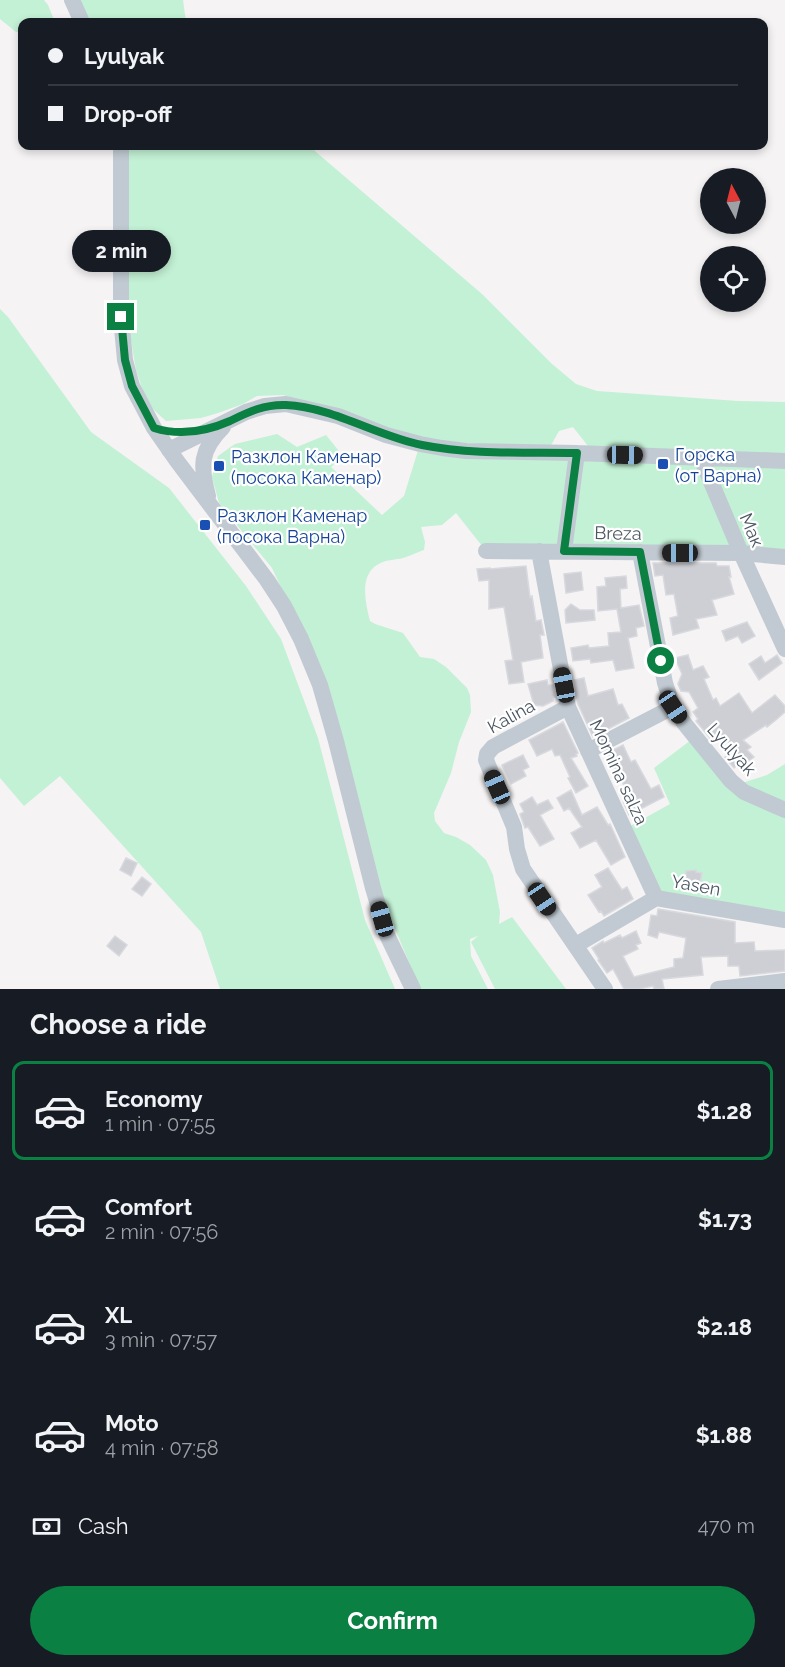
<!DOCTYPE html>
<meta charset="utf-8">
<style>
body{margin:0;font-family:Raleway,sans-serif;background:#242831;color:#f1f3f6;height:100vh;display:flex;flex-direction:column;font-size:22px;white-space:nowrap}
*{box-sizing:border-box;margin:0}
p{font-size:20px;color:#9ea1a6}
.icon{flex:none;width:33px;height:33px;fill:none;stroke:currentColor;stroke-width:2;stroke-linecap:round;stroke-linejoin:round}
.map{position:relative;height:989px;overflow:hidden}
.panel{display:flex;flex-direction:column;background:#171b24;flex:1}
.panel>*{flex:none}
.guide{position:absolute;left:18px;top:18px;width:750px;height:132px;border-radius:12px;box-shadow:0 3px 9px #0003;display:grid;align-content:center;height:132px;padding:0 30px;background:#171b24}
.needle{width:39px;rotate:353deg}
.fabs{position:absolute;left:700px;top:168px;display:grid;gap:12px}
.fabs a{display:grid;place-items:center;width:66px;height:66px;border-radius:50%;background:#171b24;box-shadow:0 3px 9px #0003;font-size:30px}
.end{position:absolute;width:27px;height:27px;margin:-14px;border:8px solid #0b8043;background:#fff;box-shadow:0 0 0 3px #fff}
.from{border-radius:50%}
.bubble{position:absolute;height:42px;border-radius:21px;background:#171b24;box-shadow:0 3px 9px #0003;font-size:20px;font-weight:700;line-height:42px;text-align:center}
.car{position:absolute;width:18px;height:36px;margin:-18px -9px;border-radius:8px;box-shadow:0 0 4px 2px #0007;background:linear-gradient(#222 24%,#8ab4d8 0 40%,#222 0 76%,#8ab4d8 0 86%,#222 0)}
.guide b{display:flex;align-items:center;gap:21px;height:57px;font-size:22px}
.guide b+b{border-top:2px solid #363941}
.guide i{width:15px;height:15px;background:#f1f3f6}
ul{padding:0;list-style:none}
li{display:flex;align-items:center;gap:18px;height:99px;margin:0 12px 9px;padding:0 18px;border:3px solid transparent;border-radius:12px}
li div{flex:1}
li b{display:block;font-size:22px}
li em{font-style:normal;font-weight:700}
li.active{border-color:#0b8043}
li>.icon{width:54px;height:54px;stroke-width:1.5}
h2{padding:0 30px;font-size:27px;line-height:72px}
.pay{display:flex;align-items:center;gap:15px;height:66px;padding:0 30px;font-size:22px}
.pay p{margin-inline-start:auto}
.cta{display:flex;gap:12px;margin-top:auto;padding:12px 30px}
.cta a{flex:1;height:69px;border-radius:36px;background:#0b8043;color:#fff;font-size:24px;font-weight:700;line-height:69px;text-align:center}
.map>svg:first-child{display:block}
.green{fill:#c3f1d5}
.building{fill:#cdcfd5;stroke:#d7d9de;stroke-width:1.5}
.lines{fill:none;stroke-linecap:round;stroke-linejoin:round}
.minor{stroke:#c1cad2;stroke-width:16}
.route{stroke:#0b8043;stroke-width:8}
.transit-dot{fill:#1a4fb4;stroke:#fff;stroke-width:2}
.labels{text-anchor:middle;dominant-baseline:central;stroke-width:4.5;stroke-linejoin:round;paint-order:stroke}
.transit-label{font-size:18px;fill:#164399;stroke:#fff;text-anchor:start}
.street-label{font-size:18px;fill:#4a5661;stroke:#fff}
</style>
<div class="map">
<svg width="785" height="989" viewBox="0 0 785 989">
<rect width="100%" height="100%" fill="#f5f3f3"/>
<!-- green -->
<path class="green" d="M0 0H44L48 5 55 22H22V33L16 32 0 19Z
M72 0H183L186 22H88Z
M127 146H309L482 294 552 364 576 384 597 391 738 401 785 402V454L588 446 573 427 559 431 550 447 499 446 412 438 329 409 283 395 257 396 243 404 218 413 201 418 166 421 153 409 144 394 136 370 130 335 125 294Z
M0 309 8 317 91 432 169 488 246 586 281 639 318 738 365 920 395 989H220L201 932 60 776 24 806 0 778Z
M277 434 297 447 326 435 343 456 331 467 382 515 404 496 420 444 785 461V557L486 551 456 513 442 525 421 527 425 542 424 550C417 552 413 555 406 557 399 560 390 559 383 562 358 571 365 601 370 621L375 624 403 633 420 657 434 659 446 667 467 688 470 695 471 712 459 742 451 773 434 813 435 821 444 833 456 837 470 845 486 860 493 875 500 912 499 924 512 917 566 989H495L471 942 478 936 470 939 471 956 488 989H420L384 902 327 686 272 568 219 503 212 477 218 456 235 444Z
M691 740 742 783 767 775 785 764V916L659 895 627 828 670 804 654 768Z"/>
<!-- building -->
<path class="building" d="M653 563H716L717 566H729L731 577H729L734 594 712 600 717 615 696 619 699 628 673 635 670 618 678 616 674 594 666 595 663 575 655 576Z
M526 566 530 597 532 596 536 621 541 620 544 635H540L543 658 521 662 524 682 509 684 505 661 513 660 504 607 489 609V580L479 581 477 569 490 568V569Z
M581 572 583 590 566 593 564 574Z
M626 576 627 588 620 589 621 608 639 605 644 626 636 628 637 636 628 638 634 668 616 671 613 660 591 663 590 659 573 661 571 648 588 645 589 648 609 646 608 633 621 632 617 609 598 611 597 587 606 586 605 578Z
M571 604 580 610H594L595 620 566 623 565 610Z
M747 622 755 636 742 643 738 636 726 641 722 631Z
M688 655 693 670 703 666 709 677 704 679 713 700 716 698 720 706 739 693 752 713 775 695 785 706V712L777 719 767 727 766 725 743 740 751 747 747 750 754 757 744 765 742 761 734 768 725 757 734 750 724 736 714 743 696 721 698 719 693 712 698 708 689 692 681 691 678 684 682 674 675 658Z
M777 655 782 663 759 680 749 664 761 656 765 663Z
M584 678 588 696 613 689 618 705 622 704 629 718 593 737 578 704 574 680Z
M547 680 548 685H553L555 697H553V701L543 706 534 705 528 684Z
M563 722 578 753 576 754 577 756 571 758 588 786 576 793 568 778 570 777 560 755 555 756 552 749 537 756 529 740Z
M623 745 631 762 635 760 651 789 659 785 664 797 629 815 623 801 630 797 607 753Z
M523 755 529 767 523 770 526 776 511 784 502 765Z
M571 790 582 815 597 807 608 825 610 824 625 857 611 865 596 840 580 848 571 833 582 827 569 808 564 811 557 798Z
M532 797 537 805 548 800 553 808 540 815 554 839 540 846 528 827 525 828 520 814 524 812 520 804Z
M126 858 137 863 131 876 120 870Z
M608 868 622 890 627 887 633 899 604 916 601 911 599 912 588 895 602 887 595 875Z
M696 870V872L702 873 699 889 686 887V871Z
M142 877 151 884 142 896 132 889Z
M658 909 735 922V943L754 942 755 951 785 950V971L740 976 739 966H728V956L701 957 703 975 662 979 664 989H654L653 986 639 989H624L613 969 607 973 598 960 599 959 592 948 603 941 604 943 620 935 622 938 636 931 641 943 636 945 638 949 623 956 634 977 674 967V959L683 958 686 938 659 932 657 938 648 935 651 915 657 916Z
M115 936 127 945 119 956 107 946Z"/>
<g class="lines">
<!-- minor -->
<path class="minor" d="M72 0 82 22
M121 146V317L125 360 132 386 154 428 177 461 267 580 284 606 301 639 320 685 336 741 373 888 387 935 413 989
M169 450 246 412 265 406 286 404 338 416 386 435 420 444 442 448 466 451 577 453 785 461
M701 458 741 553 785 649
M208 496C200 466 200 450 223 427
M486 551 741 553 785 557
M539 551 568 707 656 898
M564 551 577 453
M640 552 665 683 673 707 684 723 731 781 744 792 785 810
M568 707 493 747 487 754 486 760 514 827 517 849 523 869 605 989
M588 751 673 707
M576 945 656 898 785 920
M718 989 785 981"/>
</g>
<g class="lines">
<!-- route -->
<path class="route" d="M121 317 125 360 132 386 154 428C180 436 205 432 230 421 248 412 265 404 286 405 332 407 377 436 422 445 472 455 526 452 577 453L564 551 640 552 661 661"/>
</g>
<!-- markers -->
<g class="transit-dot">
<rect x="657" y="458" width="12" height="12" rx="3"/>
<rect x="213" y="460" width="12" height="12" rx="3"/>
<rect x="199" y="519" width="12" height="12" rx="3"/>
</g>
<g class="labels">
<!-- transit labels -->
<g class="transit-label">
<text x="675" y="454">Горска<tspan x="675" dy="21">(от Варна)</tspan></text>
<text x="231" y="456">Разклон Каменар<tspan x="231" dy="21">(посока Каменар)</tspan></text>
<text x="217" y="515">Разклон Каменар<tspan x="217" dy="21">(посока Варна)</tspan></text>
</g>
<!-- street labels -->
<g class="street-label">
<text transform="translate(752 530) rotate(67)">Мак</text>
<text transform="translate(618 533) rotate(1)">Breza</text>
<text transform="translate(511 716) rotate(-29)">Kalina</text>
<text transform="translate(732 749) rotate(48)">Lyulyak</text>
<text transform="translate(619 772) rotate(65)">Momina salza</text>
<text transform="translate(696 885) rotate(10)">Yasen</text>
</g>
</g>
</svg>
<div class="fabs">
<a><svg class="needle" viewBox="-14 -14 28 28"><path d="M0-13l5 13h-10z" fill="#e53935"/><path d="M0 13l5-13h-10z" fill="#9ea1a6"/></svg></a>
<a><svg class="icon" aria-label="locate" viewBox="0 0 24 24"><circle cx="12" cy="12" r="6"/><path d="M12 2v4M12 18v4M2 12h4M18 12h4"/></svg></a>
</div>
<i class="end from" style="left:661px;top:661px"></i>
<i class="end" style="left:121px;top:317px"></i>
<div class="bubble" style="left:72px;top:230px;width:99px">2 min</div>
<i class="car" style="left:625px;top:455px;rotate:91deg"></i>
<i class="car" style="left:680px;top:553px;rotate:270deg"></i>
<i class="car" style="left:564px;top:685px;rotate:349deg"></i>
<i class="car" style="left:673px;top:707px;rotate:146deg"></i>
<i class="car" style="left:497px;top:787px;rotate:336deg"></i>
<i class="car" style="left:542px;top:899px;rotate:146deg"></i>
<i class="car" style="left:382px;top:919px;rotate:344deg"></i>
<div class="guide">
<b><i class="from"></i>Lyulyak</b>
<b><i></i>Drop-off</b>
</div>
</div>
<section class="panel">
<h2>Choose a ride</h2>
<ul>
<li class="active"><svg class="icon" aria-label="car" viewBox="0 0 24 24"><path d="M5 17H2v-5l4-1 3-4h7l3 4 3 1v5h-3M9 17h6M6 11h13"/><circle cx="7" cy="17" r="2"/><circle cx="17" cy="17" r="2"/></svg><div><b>Economy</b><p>1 min · 07:55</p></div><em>$1.28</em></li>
<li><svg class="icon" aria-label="car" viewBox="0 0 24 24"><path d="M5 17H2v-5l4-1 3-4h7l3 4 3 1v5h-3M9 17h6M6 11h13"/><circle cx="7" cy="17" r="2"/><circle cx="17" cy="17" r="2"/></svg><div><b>Comfort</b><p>2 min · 07:56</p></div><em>$1.73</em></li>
<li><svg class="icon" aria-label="car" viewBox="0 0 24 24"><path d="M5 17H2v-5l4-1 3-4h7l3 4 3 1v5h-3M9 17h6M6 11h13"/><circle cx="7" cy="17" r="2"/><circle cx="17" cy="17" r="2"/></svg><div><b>XL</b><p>3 min · 07:57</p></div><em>$2.18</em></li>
<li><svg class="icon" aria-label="car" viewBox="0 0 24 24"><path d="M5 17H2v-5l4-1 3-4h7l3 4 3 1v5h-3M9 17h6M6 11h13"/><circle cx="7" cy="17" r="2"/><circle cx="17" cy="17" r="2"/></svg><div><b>Moto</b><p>4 min · 07:58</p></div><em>$1.88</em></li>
</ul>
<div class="pay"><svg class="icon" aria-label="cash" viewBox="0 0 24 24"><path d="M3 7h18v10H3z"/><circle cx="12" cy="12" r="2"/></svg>Cash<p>470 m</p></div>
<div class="cta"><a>Confirm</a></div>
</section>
